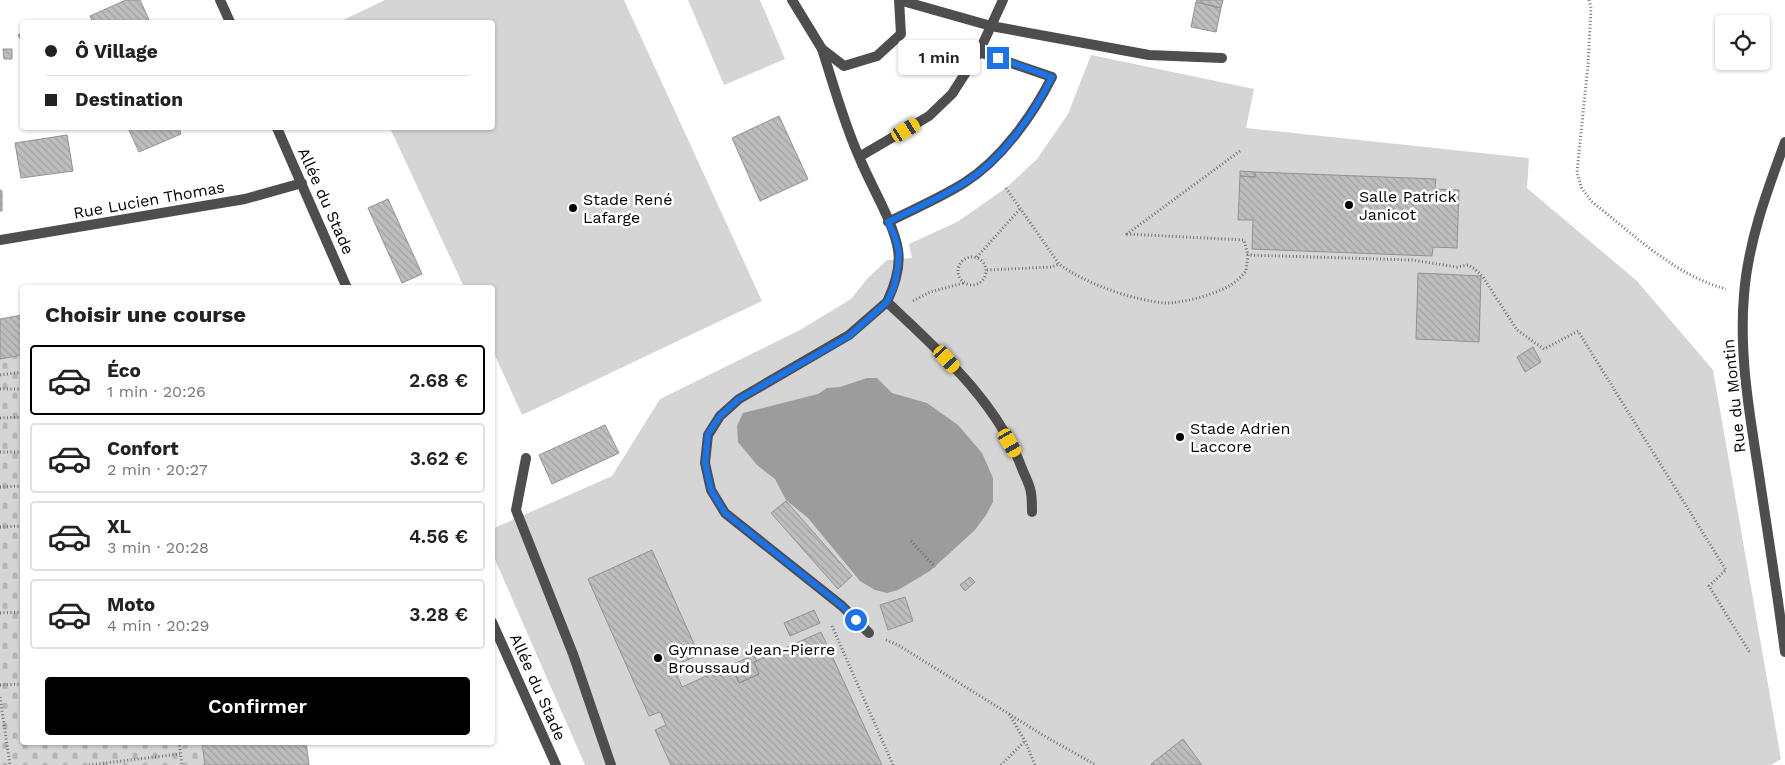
<!DOCTYPE html>
<html lang="fr">
<meta charset="utf-8">
<style>
body{margin:0;font-family:"Work Sans",sans-serif;background:#f6f6f6;color:#222;height:100vh;display:flex;flex-direction:column;font-size:19px;white-space:nowrap}
*{box-sizing:border-box;margin:0}
p{font-size:16px;color:#767676}
.icon{flex:none;width:28px;height:28px;fill:none;stroke:currentColor;stroke-width:2;stroke-linecap:round;stroke-linejoin:round}
.map{position:relative;flex:1;overflow:hidden}
.sheet{position:absolute;left:20px;top:285px;width:475px;height:460px;display:flex;flex-direction:column;background:#fff;border-radius:5px;box-shadow:0 1px 4px #0004}
.sheet>*{flex:none}
.guide{position:absolute;left:20px;top:20px;width:475px;height:110px;border-radius:5px;box-shadow:0 1px 4px #0004;display:grid;align-content:center;height:110px;padding:0 25px;background:#fff}
.controls{position:absolute;left:1715px;top:15px;display:grid;gap:10px}
.controls a{display:grid;place-items:center;width:55px;height:55px;border-radius:5px;background:#fff;box-shadow:0 1px 4px #0004;font-size:25px}
.end{position:absolute;width:22px;height:22px;margin:-11px;border:6px solid #1a73e8;background:#fff;box-shadow:0 0 0 2px #fff}
.from{border-radius:50%}
.bubble{position:absolute;height:35px;border-radius:5px;background:#fff;box-shadow:0 1px 4px #0004;font-size:16px;font-weight:600;line-height:35px;text-align:center}
.car{position:absolute;width:15px;height:30px;margin:-15px -8px;border-radius:6px;box-shadow:0 0 4px 1px #0007;background:linear-gradient(#f5c518 24%,#345 0 40%,#f5c518 0 76%,#345 0 86%,#f5c518 0)}
.guide b{display:flex;align-items:center;gap:18px;height:48px;font-size:19px}
.guide b+b{border-top:1px solid #e0e0e0}
.guide i{width:12px;height:12px;background:#222}
ul{padding:0;list-style:none}
li{display:flex;align-items:center;gap:15px;height:70px;margin:0 10px 8px;padding:0 15px;border:2px solid #e0e0e0;border-radius:5px}
li div{flex:1}
li b{display:block;font-size:19px}
li em{font-style:normal;font-weight:600}
li.selected{border-color:#000}
li>.icon{width:45px;height:45px;stroke-width:1.5}
h2{padding:0 25px;font-size:22px;line-height:60px}
.primary-button{display:flex;gap:10px;margin-top:auto;padding:10px 25px}
.primary-button a{flex:1;height:58px;border-radius:5px;background:#000;color:#fff;font-size:20px;font-weight:600;line-height:58px;text-align:center}
.map>svg:first-child{display:block}
.cemetery{fill:url(#cemetery-stones)}
.park{fill:#d5d5d5}
.water{fill:#9c9c9c}
.building{fill:url(#building-back-hatch);stroke:#929292}
.lines{fill:none;stroke-linecap:round;stroke-linejoin:round}
.path{stroke:#707070;stroke-width:3;stroke-dasharray:1 2.5;stroke-linecap:butt}
.service{stroke:#4e4e4e;stroke-width:10}
.minor{stroke:#4e4e4e;stroke-width:10}
.route{stroke:#1a73e8;stroke-width:6}
.poi-dot{fill:#000;stroke:#fff;stroke-width:2}
.labels{text-anchor:middle;dominant-baseline:central;stroke-width:5;stroke-linejoin:round;paint-order:stroke}
.poi-label{font-size:16px;fill:#000;stroke:#fff;text-anchor:start}
.street-label{font-size:16px;fill:#000;stroke:#fff}
</style>
<div class="map">
<svg width="1785" height="765" viewBox="0 0 1785 765">
<defs>
<pattern id="cemetery-stones" width="16" height="16" patternUnits="userSpaceOnUse" patternTransform="scale(1.25)"><rect width="16" height="16" fill="#d5d5d5"/><path d="M2 7V4a2 2 0 0 1 4 0v3zM10 15v-3a2 2 0 0 1 4 0v3z" fill="#b5b5b5"/></pattern>
<pattern id="building-back-hatch" width="6" height="6" patternUnits="userSpaceOnUse" patternTransform="scale(1.25)"><rect width="6" height="6" fill="#bebebe"/><path d="M-1 5l2 2M0 0l6 6M5-1l2 2" fill="none" stroke="#a2a2a2"/></pattern>
</defs>
<rect width="100%" height="100%" fill="#fff"/>
<!-- cemetery -->
<path class="cemetery" d="M22 351V742L204 743 208 765H0V354Z"/>
<!-- park -->
<path class="park" d="M385 0H624L762 301 522 415 493 351 492 288 464 287 390 128H492V22H342L341 21Z
M688 0H760L785 59 724 85Z
M1091 55 1254 89 1246 128 1529 158 1527 188 1637 281 1713 370 1781 759 1771 765H585L493 555 492 529 612 476 660 399 800 330 851 299 867 279 887 260 912 258 909 244 957 222 1006 188 1037 159 1068 114Z"/>
<!-- water -->
<path class="water" d="M867 378H877L892 393 927 403 958 425 982 453 993 478V502L986 515 975 530 930 571 898 590 887 593 875 590 860 581 808 518 786 500 775 479 757 465 738 442 737 426 743 413 818 394 827 388 840 387Z"/>
<!-- building -->
<path class="building" d="M126 0H140L150 22H93L90 16Z
M1197 0H1223L1221 8 1196 2Z
M1196 2 1221 8 1216 32 1191 27Z
M22 33V42L18 35Z
M3 49H12V59H4Z
M779 116 808 179 760 201 732 138Z
M128 128H179L181 134 139 152Z
M67 135 73 171 21 178 15 143Z
M1240 171 1255 172V177L1240 176Z
M1255 172 1436 179 1435 189 1459 190 1457 248 1433 247 1432 256 1252 249 1253 220H1238L1240 176 1255 177Z
M0 190 2 191V211H0Z
M388 199 422 274 402 283 368 208Z
M1418 273 1481 276 1479 342 1416 339Z
M22 315V355L0 359V319Z
M1533 347 1541 362 1525 372 1517 357Z
M605 425 619 453 552 484 539 455Z
M786 501 852 576 838 589 771 513Z
M652 550 699 655 673 666 682 687 731 665 739 683 759 674 754 662 821 632 882 765H671L655 730 666 725 660 712 649 716 588 579Z
M970 577 975 582 965 591 960 585Z
M905 597 913 621 888 630 880 605Z
M814 610 820 623 790 636 784 623Z
M754 655 757 661 754 662 759 674 739 683 731 665Z
M1183 739 1202 765H1152L1151 764Z
M202 742H306L309 765H205Z"/>
<g class="lines">
<!-- path -->
<path class="path" d="M1589 0 1591 8 1588 65 1577 172 1581 187 1591 201C1633 234 1674 275 1726 289
M1240 151 1127 234 1244 240 1248 255
M1006 188 1059 264C1084 283 1134 301 1166 303 1183 303 1213 295 1229 286 1235 283 1241 277 1246 271L1248 255 1412 260 1457 267 1468 265 1475 269 1483 277 1517 330 1544 349 1578 331 1726 570 1709 586 1750 653
M958 271a14 14 0 1 1 28 0a14 14 0 1 1-28 0Z
M977 257 1020 209
M987 270 1052 267 1059 264
M913 301 930 292 964 283
M0 375 22 372
M0 389H22
M0 418 22 417
M0 452H22
M0 487 22 486
M0 527 22 526
M911 541 935 567
M0 613 22 612
M832 626 893 765
M886 640 898 645 1046 737 1096 765
M0 685 22 684
M0 697 10 765
M1009 714 1025 741 1035 765
M179 742 182 765
M89 765 180 754
M1001 765 1025 741"/>
<!-- service -->
<path class="service" d="M1003 0 991 26 1149 55 1222 58
M822 49C834 86 844 124 860 159 871 186 894 223 898 250 901 268 894 287 887 302 939 351 998 402 1023 471 1026 478 1030 485 1031 493 1032 499 1032 506 1032 512
M859 157 929 116 952 94 979 52
M888 222C914 209 940 198 964 183 1001 160 1033 115 1052 77L979 52 991 26 899 0
M526 458 516 510 573 654 611 765
M869 633 842 606 725 513 711 490 705 463 708 435 720 416 739 399 849 335 887 302"/>
<!-- minor -->
<path class="minor" d="M220 0 230 22
M792 0 822 49 844 66 877 56 901 34 899 0
M277 128 347 288
M1785 142C1767 191 1748 242 1744 295 1739 353 1749 411 1758 468 1767 529 1777 591 1785 652
M0 240 245 199 302 183
M492 622 556 765"/>
</g>
<g class="lines">
<!-- route -->
<path class="route" d="M856 620 842 606 725 513 711 490 705 463 708 434 720 416 739 399 849 336 887 302 894 287 898 267 899 252 895 237 888 222C914 209 940 198 964 183 1002 160 1033 115 1052 77L998 58"/>
</g>
<!-- markers -->
<g class="poi-dot">
<circle cx="1349" cy="205" r="5"/>
<circle cx="573" cy="208" r="5"/>
<circle cx="1180" cy="437" r="5"/>
<circle cx="658" cy="658" r="5"/>
</g>
<g class="labels">
<!-- poi labels -->
<g class="poi-label">
<text x="1359" y="196">Salle Patrick<tspan x="1359" dy="18">Janicot</tspan></text>
<text x="583" y="199">Stade René<tspan x="583" dy="18">Lafarge</tspan></text>
<text x="1190" y="428">Stade Adrien<tspan x="1190" dy="18">Laccore</tspan></text>
<text x="668" y="649">Gymnase Jean-Pierre<tspan x="668" dy="18">Broussaud</tspan></text>
</g>
<!-- street labels -->
<g class="street-label">
<text transform="translate(149 200) rotate(-10)">Rue Lucien Thomas</text>
<text transform="translate(326 201) rotate(66)">Allée du Stade</text>
<text transform="translate(1734 396) rotate(-96)">Rue du Montin</text>
<text transform="translate(538 687) rotate(66)">Allée du Stade</text>
</g>
</g>
</svg>
<div class="controls">
<a><svg class="icon" aria-label="locate" viewBox="0 0 24 24"><circle cx="12" cy="12" r="6"/><path d="M12 2v4M12 18v4M2 12h4M18 12h4"/></svg></a>
</div>
<i class="end from" style="left:856px;top:620px"></i>
<i class="end" style="left:998px;top:58px"></i>
<div class="bubble" style="left:898px;top:40px;width:82px">1 min</div>
<i class="car" style="left:906px;top:130px;rotate:59deg"></i>
<i class="car" style="left:947px;top:359px;rotate:138deg"></i>
<i class="car" style="left:1010px;top:443px;rotate:150deg"></i>
<div class="guide">
<b><i class="from"></i>Ô Village</b>
<b><i></i>Destination</b>
</div>
<section class="sheet">
<h2>Choisir une course</h2>
<ul>
<li class="selected"><svg class="icon" aria-label="car" viewBox="0 0 24 24"><path d="M5 17H2v-5l4-1 3-4h7l3 4 3 1v5h-3M9 17h6M6 11h13"/><circle cx="7" cy="17" r="2"/><circle cx="17" cy="17" r="2"/></svg><div><b>Éco</b><p>1 min · 20:26</p></div><em>2.68 €</em></li>
<li><svg class="icon" aria-label="car" viewBox="0 0 24 24"><path d="M5 17H2v-5l4-1 3-4h7l3 4 3 1v5h-3M9 17h6M6 11h13"/><circle cx="7" cy="17" r="2"/><circle cx="17" cy="17" r="2"/></svg><div><b>Confort</b><p>2 min · 20:27</p></div><em>3.62 €</em></li>
<li><svg class="icon" aria-label="car" viewBox="0 0 24 24"><path d="M5 17H2v-5l4-1 3-4h7l3 4 3 1v5h-3M9 17h6M6 11h13"/><circle cx="7" cy="17" r="2"/><circle cx="17" cy="17" r="2"/></svg><div><b>XL</b><p>3 min · 20:28</p></div><em>4.56 €</em></li>
<li><svg class="icon" aria-label="car" viewBox="0 0 24 24"><path d="M5 17H2v-5l4-1 3-4h7l3 4 3 1v5h-3M9 17h6M6 11h13"/><circle cx="7" cy="17" r="2"/><circle cx="17" cy="17" r="2"/></svg><div><b>Moto</b><p>4 min · 20:29</p></div><em>3.28 €</em></li>
</ul>
<div class="primary-button"><a>Confirmer</a></div>
</section>
</div>
